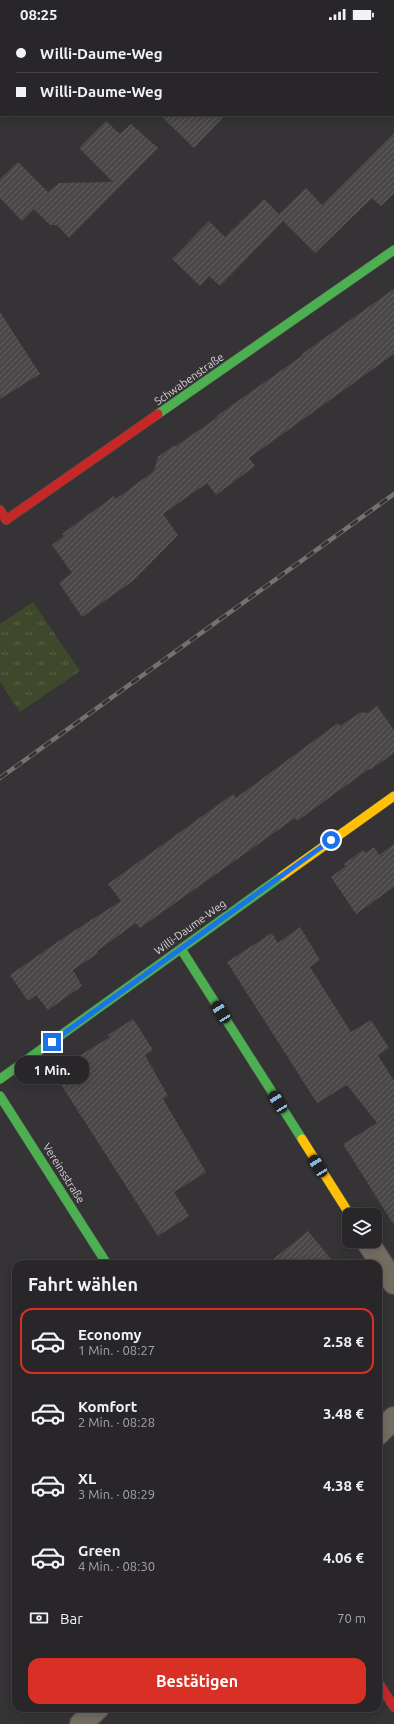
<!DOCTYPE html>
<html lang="de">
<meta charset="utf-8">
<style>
body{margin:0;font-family:Ubuntu,sans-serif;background:#343234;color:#f1f3f6;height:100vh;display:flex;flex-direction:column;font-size:15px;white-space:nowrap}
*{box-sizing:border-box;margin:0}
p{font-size:13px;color:#a5a5a8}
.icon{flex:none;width:22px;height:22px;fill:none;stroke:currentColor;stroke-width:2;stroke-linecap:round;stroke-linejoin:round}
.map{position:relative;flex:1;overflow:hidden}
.sheet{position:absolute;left:12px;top:1232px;width:370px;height:452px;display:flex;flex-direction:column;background:#282628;border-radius:12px;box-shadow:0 2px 10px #0003,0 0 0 1px #444345}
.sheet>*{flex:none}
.banner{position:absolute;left:0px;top:0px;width:394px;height:88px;box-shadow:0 2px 10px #0003,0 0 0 1px #444345;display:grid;align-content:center;height:88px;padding:0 16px;background:#282628}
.fabs{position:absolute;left:342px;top:1180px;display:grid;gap:8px}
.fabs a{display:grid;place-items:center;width:40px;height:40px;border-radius:8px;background:#282628;box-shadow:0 2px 10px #0003,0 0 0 1px #444345;font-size:20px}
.end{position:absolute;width:18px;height:18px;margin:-9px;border:5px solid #1a73e8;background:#fff;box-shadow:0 0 0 2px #fff}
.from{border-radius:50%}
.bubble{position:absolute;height:28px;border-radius:12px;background:#282628;box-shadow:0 2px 10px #0003,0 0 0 1px #444345;font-size:13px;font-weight:700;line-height:28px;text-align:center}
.car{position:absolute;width:12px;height:24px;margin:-12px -6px;border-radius:5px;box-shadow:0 0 3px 1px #0007;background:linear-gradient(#222 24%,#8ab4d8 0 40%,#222 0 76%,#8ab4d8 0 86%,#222 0)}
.banner b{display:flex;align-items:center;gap:14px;height:38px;font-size:15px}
.banner b+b{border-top:1px solid #444345}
.banner i{width:10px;height:10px;background:#f1f3f6}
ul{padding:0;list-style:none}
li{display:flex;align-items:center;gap:12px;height:66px;margin:0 8px 6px;padding:0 8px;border:2px solid transparent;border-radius:12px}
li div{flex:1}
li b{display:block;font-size:15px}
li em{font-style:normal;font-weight:700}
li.active{border-color:#d93025}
li>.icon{width:36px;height:36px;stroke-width:1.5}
h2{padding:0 16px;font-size:18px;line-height:48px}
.pay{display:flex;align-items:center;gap:10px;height:44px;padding:0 16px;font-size:15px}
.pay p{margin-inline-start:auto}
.cta{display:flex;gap:8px;margin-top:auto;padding:8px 16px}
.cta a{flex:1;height:46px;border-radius:12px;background:#d93025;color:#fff;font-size:16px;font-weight:700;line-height:46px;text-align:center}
.status{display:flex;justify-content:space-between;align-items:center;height:28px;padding:0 20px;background:#282628;direction:ltr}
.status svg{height:11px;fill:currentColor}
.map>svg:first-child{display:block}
.park{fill:url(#park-tufts)}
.building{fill:url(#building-hatch)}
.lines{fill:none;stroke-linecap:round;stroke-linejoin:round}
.street-casing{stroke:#525052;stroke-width:24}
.fast-casing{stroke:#525052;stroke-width:10}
.slow-casing{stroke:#525052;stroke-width:10}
.jam-casing{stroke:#525052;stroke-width:10}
.street{stroke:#736c60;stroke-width:22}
.fast{stroke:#4caf50;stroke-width:9}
.slow{stroke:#ffc107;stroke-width:9}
.jam{stroke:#c62828;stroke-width:9}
.rail-casing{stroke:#76716c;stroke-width:4.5}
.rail{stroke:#363236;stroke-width:3;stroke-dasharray:9;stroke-linecap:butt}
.route{stroke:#1a73e8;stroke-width:5}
.labels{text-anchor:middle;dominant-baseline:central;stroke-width:4;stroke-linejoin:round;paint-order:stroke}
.street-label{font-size:11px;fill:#d8d5d8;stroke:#363236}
</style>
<div class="status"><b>08:25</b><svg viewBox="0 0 49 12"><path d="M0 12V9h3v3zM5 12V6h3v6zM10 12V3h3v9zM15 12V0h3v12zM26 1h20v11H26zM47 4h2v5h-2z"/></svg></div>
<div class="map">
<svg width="394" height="1696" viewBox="0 0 394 1696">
<defs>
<pattern id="park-tufts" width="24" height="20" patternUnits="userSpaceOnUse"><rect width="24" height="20" fill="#3f482b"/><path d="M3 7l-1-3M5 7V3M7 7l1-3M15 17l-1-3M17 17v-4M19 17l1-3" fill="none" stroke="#5a6249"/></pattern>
<pattern id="building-hatch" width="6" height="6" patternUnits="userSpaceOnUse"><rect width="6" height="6" fill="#494748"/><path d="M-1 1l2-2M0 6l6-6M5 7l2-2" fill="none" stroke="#626162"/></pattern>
</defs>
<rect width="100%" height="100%" fill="#353335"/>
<!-- park -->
<path class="park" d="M33 574 80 643 20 684 0 654V596Z"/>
<!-- building -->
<path class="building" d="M160 87H225L194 120Z
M106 93 120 106 131 96 158 120 69 210 57 197H50L34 181 22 193 0 170V151L18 134 48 164 59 155 113 154 79 120Z
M394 105V165L381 178 372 170 315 225 283 193 220 258 209 248 200 258 172 231 209 193 225 209 264 171 279 186 306 160 322 177Z
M394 261V326L249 430 255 438 216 467 207 455 163 486 178 507 134 552 82 589 59 555 72 545 52 517 64 508 62 506 114 468 116 471 154 443 158 429 173 418H176L218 389 217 388 303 327 302 326Z
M0 284 40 346 0 371Z
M377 678 394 702V725L370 742 369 741 297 793 295 790 140 900 136 895 97 923 98 925 73 942 82 958 48 982 36 967 28 973 10 947 66 908 121 873 108 856 233 766 236 770 338 695 340 698 361 684 368 685Z
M394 816V859L356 886 331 849 346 838 344 836 363 822 366 825 374 819 379 827Z
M300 899 320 932 310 939 351 1004 371 992 389 1020 378 1027 394 1053V1197L343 1116 377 1095 347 1057 317 1075 227 934 272 905 278 915Z
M133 991 153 1022 145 1027 168 1068 163 1071 206 1144 174 1164 189 1188 158 1208 53 1044 110 1009 108 1007Z
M308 1203 335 1236H267L296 1213Z"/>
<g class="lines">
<defs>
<path id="street" d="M165 0 166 1
M195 1 196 0
M367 1213 394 1255
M378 1406 394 1390
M81 1696 98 1680"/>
<path id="fast" d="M158 386 394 222
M181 921 302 1111
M0 1051 282 848
M0 1068 107 1236"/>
<path id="slow" d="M282 848 394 768
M302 1111 350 1187"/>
<path id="jam" d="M0 482 6 492 158 386
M378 1654 394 1679"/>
</defs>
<!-- street casing -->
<use href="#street" class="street-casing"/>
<!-- fast casing -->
<use href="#fast" class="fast-casing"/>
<!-- slow casing -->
<use href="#slow" class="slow-casing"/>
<!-- jam casing -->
<use href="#jam" class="jam-casing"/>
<!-- street -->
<use href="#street" class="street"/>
<!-- fast -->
<use href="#fast" class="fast"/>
<!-- slow -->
<use href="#slow" class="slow"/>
<!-- jam -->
<use href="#jam" class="jam"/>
<defs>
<path id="rail" d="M0 750 394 466"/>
</defs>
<!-- rail casing -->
<use href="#rail" class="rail-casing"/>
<!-- rail -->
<use href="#rail" class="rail"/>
</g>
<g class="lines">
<!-- route -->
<path class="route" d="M52 1014 331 812"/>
</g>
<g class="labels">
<!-- street labels -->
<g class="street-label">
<text transform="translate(189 351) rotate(-35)">Schwabenstraße</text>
<text transform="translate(190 899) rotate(-36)">Willi-Daume-Weg</text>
<text transform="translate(64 1145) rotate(58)">Vereinsstraße</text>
</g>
</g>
</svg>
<div class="fabs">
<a><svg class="icon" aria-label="layers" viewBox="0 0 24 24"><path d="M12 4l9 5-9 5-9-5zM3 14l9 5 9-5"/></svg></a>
</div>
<i class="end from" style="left:331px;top:812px"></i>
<i class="end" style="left:52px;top:1014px"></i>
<div class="bubble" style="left:15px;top:1028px;width:74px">1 Min.</div>
<i class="car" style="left:221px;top:984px;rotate:328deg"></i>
<i class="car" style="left:278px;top:1074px;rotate:328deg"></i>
<i class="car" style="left:318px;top:1138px;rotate:328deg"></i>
<div class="banner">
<b><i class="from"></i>Willi-Daume-Weg</b>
<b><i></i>Willi-Daume-Weg</b>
</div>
<section class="sheet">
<h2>Fahrt wählen</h2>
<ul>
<li class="active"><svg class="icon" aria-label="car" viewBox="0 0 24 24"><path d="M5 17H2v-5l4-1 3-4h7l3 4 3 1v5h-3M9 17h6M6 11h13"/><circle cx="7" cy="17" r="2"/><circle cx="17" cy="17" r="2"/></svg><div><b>Economy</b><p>1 Min. · 08:27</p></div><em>2.58 €</em></li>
<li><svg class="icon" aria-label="car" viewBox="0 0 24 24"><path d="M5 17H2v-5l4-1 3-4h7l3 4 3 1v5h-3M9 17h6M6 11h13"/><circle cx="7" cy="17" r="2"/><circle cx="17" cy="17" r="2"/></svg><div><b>Komfort</b><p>2 Min. · 08:28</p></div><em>3.48 €</em></li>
<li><svg class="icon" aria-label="car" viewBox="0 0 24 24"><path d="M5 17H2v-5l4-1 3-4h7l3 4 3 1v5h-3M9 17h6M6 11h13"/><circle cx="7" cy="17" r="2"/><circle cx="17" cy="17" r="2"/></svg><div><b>XL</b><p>3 Min. · 08:29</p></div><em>4.38 €</em></li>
<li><svg class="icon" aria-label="car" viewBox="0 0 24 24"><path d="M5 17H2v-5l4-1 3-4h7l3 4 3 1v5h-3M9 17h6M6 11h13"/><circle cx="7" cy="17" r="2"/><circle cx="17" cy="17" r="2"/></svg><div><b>Green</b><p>4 Min. · 08:30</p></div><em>4.06 €</em></li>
</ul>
<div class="pay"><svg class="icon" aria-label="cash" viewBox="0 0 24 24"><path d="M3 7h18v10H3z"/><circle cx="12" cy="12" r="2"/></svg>Bar<p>70 m</p></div>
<div class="cta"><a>Bestätigen</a></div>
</section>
</div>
